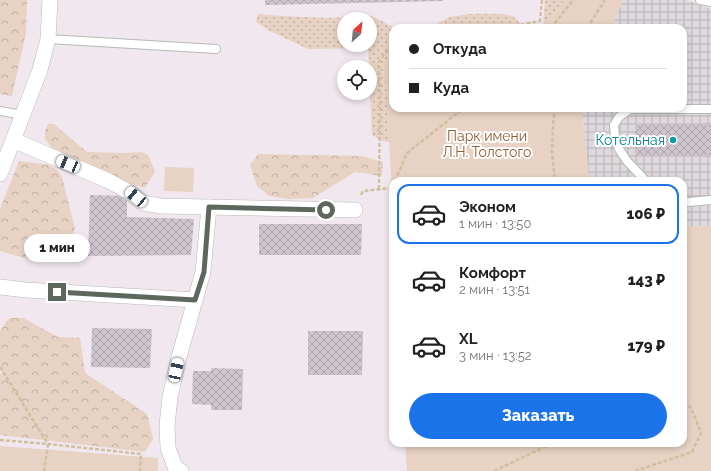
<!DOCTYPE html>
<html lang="ru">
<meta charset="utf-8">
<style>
body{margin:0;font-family:Raleway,sans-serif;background:#f2f2f2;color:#202124;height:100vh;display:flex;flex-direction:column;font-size:15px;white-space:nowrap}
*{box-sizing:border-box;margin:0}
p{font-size:13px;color:#757577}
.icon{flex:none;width:22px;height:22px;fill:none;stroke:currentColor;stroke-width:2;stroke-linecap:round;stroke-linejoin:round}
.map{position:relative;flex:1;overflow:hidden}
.details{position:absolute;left:389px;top:177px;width:298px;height:270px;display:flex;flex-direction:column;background:#fff;border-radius:12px;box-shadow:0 2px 6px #0003}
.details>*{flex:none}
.guide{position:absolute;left:389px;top:24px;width:298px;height:88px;border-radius:12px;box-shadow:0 2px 6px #0003;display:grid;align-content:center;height:88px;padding:0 20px;background:#fff}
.needle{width:26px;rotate:27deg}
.buttons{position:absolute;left:337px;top:12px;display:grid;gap:8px}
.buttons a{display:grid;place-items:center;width:40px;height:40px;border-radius:50%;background:#fff;box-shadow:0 2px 6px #0003;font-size:20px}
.end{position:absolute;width:18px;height:18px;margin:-9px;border:5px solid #5e675e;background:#fff;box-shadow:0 0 0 2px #fff}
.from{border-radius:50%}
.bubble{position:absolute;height:28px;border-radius:14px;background:#fff;box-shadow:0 2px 6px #0003;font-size:13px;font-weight:800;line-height:28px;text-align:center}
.car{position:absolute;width:12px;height:24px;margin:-12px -6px;border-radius:5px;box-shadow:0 0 3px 1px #0007;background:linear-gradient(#fff 24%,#345 0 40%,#fff 0 76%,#345 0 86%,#fff 0)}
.guide b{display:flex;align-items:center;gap:14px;height:38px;font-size:15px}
.guide b+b{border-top:1px solid #e0e0e0}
.guide i{width:10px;height:10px;background:#202124}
ul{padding:7px 0 0;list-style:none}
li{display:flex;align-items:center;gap:12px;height:60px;margin:0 8px 6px;padding:0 12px;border:2px solid transparent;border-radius:12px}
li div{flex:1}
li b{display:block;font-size:15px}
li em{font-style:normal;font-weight:800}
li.current{border-color:#1a73e8}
li>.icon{width:36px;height:36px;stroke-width:1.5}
.button{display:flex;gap:8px;margin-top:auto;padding:8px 20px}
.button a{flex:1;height:46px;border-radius:24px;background:#1a73e8;color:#fff;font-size:16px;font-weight:800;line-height:46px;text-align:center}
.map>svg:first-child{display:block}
.industrial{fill:url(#industrial-grid)}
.grass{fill:url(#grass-dots);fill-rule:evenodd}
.forest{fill:url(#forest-crowns)}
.park{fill:#e8d2c3}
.building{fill:url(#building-cross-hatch)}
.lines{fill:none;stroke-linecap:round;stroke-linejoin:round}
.service-casing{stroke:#b4bbb4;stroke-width:10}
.minor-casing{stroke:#b4bbb4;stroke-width:16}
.path{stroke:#d1c09f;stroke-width:2.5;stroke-dasharray:4 2;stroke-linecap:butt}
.service{stroke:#fff;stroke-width:8}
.minor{stroke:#fff;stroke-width:15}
.route{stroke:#5e675e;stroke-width:5}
.culture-dot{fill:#0f9aa8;stroke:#fff;stroke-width:1.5}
.labels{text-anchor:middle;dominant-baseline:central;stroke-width:4;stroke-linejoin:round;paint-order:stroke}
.park-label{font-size:14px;fill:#8f5d35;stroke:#fff}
.culture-label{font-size:14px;fill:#0d838f;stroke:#fff;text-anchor:end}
</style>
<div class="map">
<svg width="711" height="471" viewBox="0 0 711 471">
<defs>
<pattern id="industrial-grid" width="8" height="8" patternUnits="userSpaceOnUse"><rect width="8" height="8" fill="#dfd9de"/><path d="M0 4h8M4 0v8" fill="none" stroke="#b8b4b7"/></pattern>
<pattern id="grass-dots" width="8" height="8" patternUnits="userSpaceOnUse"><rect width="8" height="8" fill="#e8d2c3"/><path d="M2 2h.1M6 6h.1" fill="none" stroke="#bfaea2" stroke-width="1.8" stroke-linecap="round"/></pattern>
<pattern id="forest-crowns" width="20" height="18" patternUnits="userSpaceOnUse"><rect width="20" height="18" fill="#e8d2c3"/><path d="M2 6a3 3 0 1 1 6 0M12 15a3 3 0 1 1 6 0" fill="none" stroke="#bfaea2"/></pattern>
<pattern id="building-cross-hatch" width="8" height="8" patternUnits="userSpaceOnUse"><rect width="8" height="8" fill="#cfc5ce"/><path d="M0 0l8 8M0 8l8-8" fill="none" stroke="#aba4aa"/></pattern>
</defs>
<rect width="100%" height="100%" fill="#f0e7ef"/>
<!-- industrial -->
<path class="industrial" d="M623 0H687L711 9V226L683 227V181H589L582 108H683V28H611Z"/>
<!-- grass -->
<path class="grass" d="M545 0H564L547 25 543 26Z
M258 14 282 16 328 18 372 16 395 28H393V108L406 145 383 141 372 135 370 93V67H369L368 48 308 49 268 30 256 22ZM344 19H370V45H344Z
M469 14C480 14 502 13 512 16 516 18 521 24 522 28H438L439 22 450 17Z"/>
<!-- forest -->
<path class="forest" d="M0 0H27L26 33 12 96 0 94Z
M48 124H54L87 152 124 153 141 152 148 155 155 171 145 188 120 180 54 151 45 139V131Z
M258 154 362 156 383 162 382 176 355 172 313 198 289 199 269 196 257 186 250 165Z
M19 161 50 165 57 170 62 177 75 229 62 252 28 259 0 251V209Z
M9 318H23L58 337 80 338 85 373 147 414 153 439 145 452 0 435V374L2 373 0 362V331Z"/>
<!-- park -->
<path class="park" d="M564 0H623L611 28H535L547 25Z
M393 58V108H582L589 181H393V216L385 60Z
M165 167 194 168 193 192 164 191Z
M711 226V471H407L405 443H683V227Z
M0 446 158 458V471H0Z"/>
<!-- building -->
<path class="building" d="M265 0H443V1L265 5Z
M636 125H711V155H636Z
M90 195 127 196V217L194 219 191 255 88 256Z
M259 224H362L361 255H259Z
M92 328 152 329 150 368 91 367Z
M308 331H363L362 375H308Z
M211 368 243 369 242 410H211V405L192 404 193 371H211Z"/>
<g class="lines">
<defs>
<path id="service" d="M700 0 711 2
M48 39 216 49
M0 111 23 115
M646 181 627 161 619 149 615 137 614 125 619 117 630 109H711
M683 201 689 202 711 200"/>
<path id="minor" d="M13 140 109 181 129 192 143 203 161 206 355 210
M0 174 40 70 48 39 50 0
M0 287 26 290 195 300
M181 471 175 467 168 448 167 425 170 397 179 357 203 272 209 207"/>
</defs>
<!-- service casing -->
<use href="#service" class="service-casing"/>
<!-- minor casing -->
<use href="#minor" class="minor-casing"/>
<!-- path -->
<path class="path" d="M503 28 540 21
M541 28 540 21 542 0
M551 28 573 0
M587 28 605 0
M555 108 553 124 552 152 555 181
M395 181 407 153 464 108
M379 189 380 100 379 62 386 52 393 48
M361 195 363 191 392 188 393 184
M0 367 48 444 141 454 140 471
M0 440 48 444 44 471
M494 471 553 443
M635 471 692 452 701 433 691 408 683 400"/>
<!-- service -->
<use href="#service" class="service"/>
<!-- minor -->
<use href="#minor" class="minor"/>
</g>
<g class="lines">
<!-- route -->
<path class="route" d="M57 292 195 300 204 272 209 207 326 210"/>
</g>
<!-- markers -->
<circle class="culture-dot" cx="673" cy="140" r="4"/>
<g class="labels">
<!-- park labels -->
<g class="park-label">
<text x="487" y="136">Парк имени<tspan x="487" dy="16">Л.Н. Толстого</tspan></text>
</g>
<!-- culture labels -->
<g class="culture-label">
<text x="665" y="140">Котельная</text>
</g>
</g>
</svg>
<div class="buttons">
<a><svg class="needle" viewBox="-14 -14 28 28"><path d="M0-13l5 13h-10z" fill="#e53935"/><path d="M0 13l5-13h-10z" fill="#757577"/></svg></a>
<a><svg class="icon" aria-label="locate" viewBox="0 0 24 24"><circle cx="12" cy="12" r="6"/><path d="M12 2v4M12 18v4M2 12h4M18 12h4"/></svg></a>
</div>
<i class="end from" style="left:326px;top:210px"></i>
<i class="end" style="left:57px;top:292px"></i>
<div class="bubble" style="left:24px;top:234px;width:66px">1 мин</div>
<i class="car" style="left:68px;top:164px;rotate:293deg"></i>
<i class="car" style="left:136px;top:197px;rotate:310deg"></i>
<i class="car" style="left:176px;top:370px;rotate:12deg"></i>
<div class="guide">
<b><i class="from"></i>Откуда</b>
<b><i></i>Куда</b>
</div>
<section class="details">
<ul>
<li class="current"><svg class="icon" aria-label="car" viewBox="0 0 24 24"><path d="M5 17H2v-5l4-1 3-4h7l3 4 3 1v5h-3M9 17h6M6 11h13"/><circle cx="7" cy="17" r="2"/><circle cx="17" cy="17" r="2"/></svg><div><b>Эконом</b><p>1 мин · 13:50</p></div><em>106 ₽</em></li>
<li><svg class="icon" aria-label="car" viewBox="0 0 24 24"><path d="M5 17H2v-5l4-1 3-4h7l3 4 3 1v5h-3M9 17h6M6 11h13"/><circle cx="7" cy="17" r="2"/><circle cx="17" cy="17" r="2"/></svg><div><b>Комфорт</b><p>2 мин · 13:51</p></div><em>143 ₽</em></li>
<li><svg class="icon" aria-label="car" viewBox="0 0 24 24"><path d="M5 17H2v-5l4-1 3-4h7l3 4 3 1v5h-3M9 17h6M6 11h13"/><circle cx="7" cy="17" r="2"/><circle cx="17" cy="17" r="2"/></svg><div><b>XL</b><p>3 мин · 13:52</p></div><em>179 ₽</em></li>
</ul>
<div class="button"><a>Заказать</a></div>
</section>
</div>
